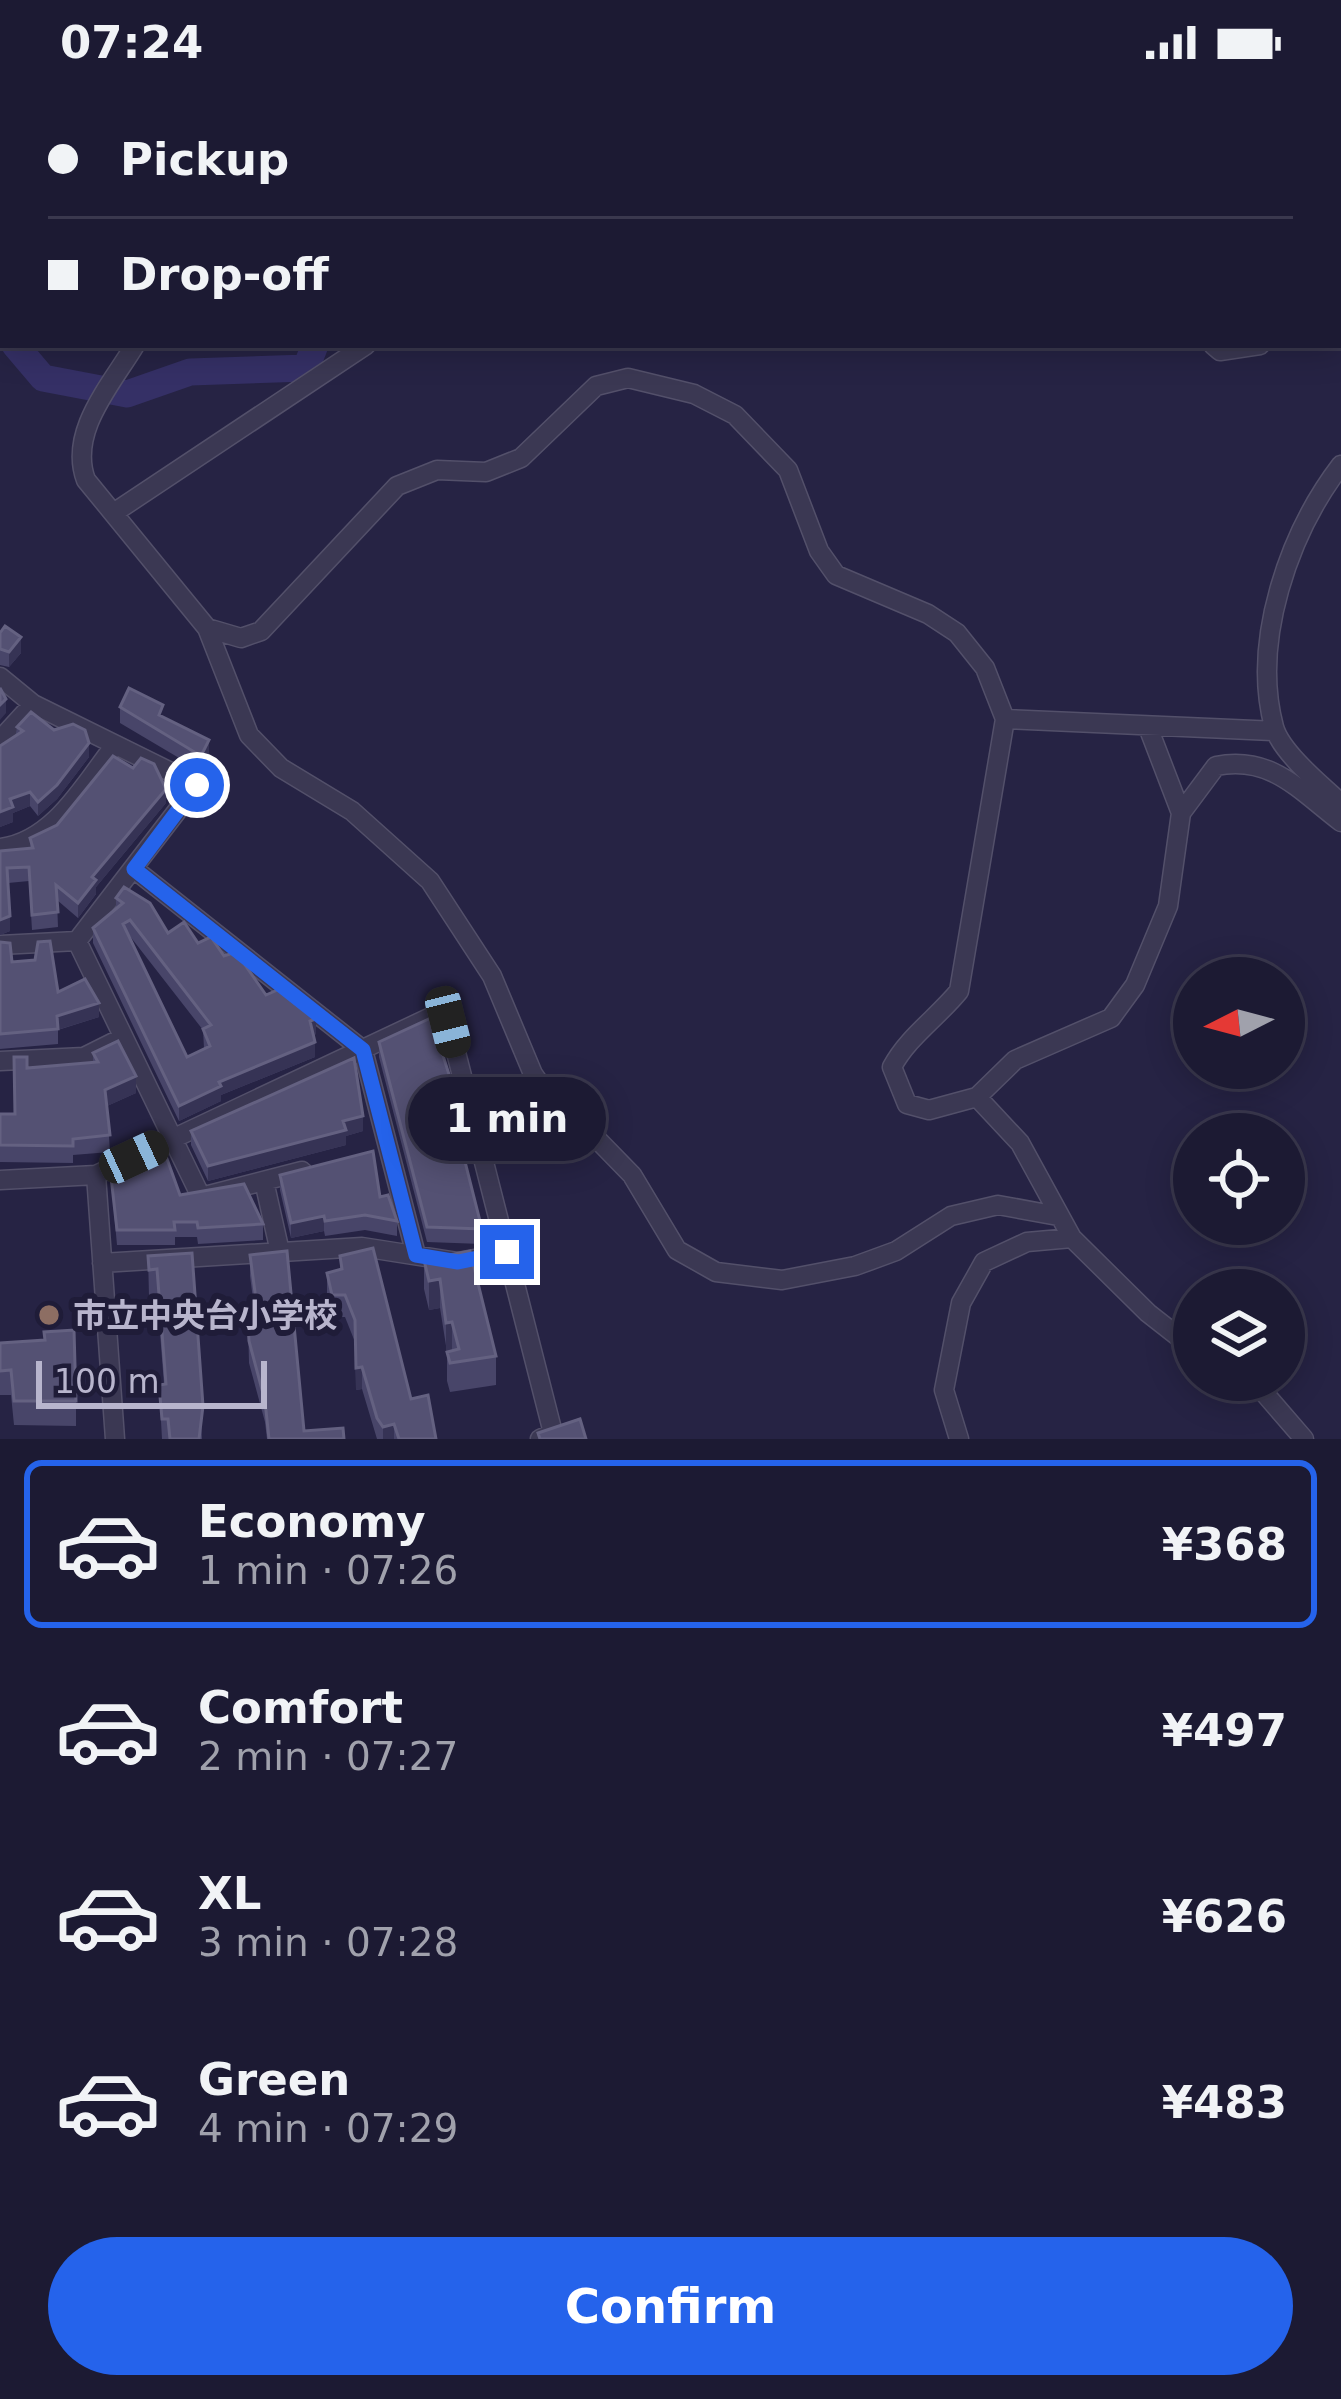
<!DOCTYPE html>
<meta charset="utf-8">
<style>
body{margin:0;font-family:"DejaVu Sans","Noto Sans JP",sans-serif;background:#25233b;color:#f1f3f6;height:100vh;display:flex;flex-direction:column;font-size:45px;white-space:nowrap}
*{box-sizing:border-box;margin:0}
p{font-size:39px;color:#a0a1ac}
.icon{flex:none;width:66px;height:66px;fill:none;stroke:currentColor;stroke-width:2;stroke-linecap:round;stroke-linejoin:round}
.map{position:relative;height:1355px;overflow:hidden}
.sheet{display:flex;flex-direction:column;background:#1c1a33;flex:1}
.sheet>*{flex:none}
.top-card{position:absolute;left:0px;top:0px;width:1341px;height:264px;box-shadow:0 6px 30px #0003,0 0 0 3px #3a384e;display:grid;align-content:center;height:264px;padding:0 48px;background:#1c1a33}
.needle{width:78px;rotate:264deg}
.controls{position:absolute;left:1173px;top:873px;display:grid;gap:24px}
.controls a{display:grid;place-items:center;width:132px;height:132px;border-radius:50%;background:#1c1a33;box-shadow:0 6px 30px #0003,0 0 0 3px #3a384e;font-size:60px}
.scale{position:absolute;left:36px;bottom:30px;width:231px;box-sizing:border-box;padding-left:12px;border:6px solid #b8b5cd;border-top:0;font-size:33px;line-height:42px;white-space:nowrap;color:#b8b5cd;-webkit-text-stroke:9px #1f1c38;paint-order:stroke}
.end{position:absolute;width:54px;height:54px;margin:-27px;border:15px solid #2563eb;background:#fff;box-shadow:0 0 0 6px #fff}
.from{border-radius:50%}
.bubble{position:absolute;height:84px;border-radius:42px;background:#1c1a33;box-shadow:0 6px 30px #0003,0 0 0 3px #3a384e;font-size:39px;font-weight:600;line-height:84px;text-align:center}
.car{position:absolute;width:36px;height:72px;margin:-36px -18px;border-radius:15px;box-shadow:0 0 9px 3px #0007;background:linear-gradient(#222 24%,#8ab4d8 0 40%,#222 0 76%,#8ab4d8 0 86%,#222 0)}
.top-card b{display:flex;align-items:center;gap:42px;height:114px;font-size:45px}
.top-card b+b{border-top:3px solid #3a384e}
.top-card i{width:30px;height:30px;background:#f1f3f6}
ul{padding:21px 0 0;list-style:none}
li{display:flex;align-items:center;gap:36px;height:168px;margin:0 24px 18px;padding:0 24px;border:6px solid transparent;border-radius:18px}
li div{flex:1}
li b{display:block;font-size:45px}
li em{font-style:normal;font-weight:600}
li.current{border-color:#2563eb}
li>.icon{width:108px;height:108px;stroke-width:1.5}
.cta{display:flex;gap:24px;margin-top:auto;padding:24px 48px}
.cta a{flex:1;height:138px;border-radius:72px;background:#2563eb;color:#fff;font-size:48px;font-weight:600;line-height:138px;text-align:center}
.status{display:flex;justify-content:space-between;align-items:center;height:84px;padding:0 60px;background:#1c1a33;direction:ltr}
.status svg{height:33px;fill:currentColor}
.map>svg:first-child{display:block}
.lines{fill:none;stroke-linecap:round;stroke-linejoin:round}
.river{stroke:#353066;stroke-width:27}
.minor-casing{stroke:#53506a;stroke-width:21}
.minor{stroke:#3b3853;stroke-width:18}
.wall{fill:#484569;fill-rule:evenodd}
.shaded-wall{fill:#363355}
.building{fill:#545173;stroke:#646181;stroke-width:3;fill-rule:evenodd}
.route{stroke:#2563eb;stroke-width:15}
.education-dot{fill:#8d6e63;stroke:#1f1c38;stroke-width:4.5}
.labels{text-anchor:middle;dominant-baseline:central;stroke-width:12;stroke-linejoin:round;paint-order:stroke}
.poi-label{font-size:33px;font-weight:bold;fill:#b8b5cd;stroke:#1f1c38;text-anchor:start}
</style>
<div class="status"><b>07:24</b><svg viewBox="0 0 49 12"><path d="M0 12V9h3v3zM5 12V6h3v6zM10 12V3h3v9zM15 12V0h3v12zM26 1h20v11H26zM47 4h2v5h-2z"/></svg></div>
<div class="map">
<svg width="1341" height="1355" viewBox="0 0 1341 1355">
<rect width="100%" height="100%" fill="#262344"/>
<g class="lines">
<!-- river -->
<path class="river" d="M1186 3 1189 0
M15 261 43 294 127 310 190 288 306 284 315 261"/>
<defs>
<path id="minor" d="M1020 0V3
M249 3 250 0
M1338 170 1341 166
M135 261C111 301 68 348 86 396L207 544 249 651 281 684 352 727 430 797 492 892 533 990 558 1026 592 1050 632 1091 677 1166 716 1188 782 1196 855 1182 896 1167 951 1132 998 1121 1058 1132
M1213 261 1220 267 1260 261
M1341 381C1289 449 1251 557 1274 643 1281 668 1321 701 1341 719
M115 428 366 261
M207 544 241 554 261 547 397 402 437 386 486 388 521 374 596 302 628 294 694 310 735 331 788 386 819 467 836 491 928 530 957 549 985 584 1005 635 959 907C937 934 908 953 892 983L907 1020 929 1026 977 1013 1015 976 1111 934 1135 901 1168 822 1181 729 1216 682C1271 671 1299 706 1341 738
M0 593 33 620 197 701 77 857 0 861
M1005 635 1275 647
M1148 643 1181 729
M0 656 33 620
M0 764C54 758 85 699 115 661
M134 785 363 966 416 1171
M77 857 201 1113 302 1087
M0 977 84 973 122 954
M977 1013 1020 1059 1072 1154 1148 1229 1194 1265
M96 1091 115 1355
M0 1096 96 1091 433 932 448 937 553 1349 540 1355
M264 1097 280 1168
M102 1179 362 1163 458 1178 507 1169
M1253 1296 1304 1355
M959 1355 944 1306 961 1219 984 1178 1027 1158 1072 1154"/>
</defs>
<!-- minor casing -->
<use href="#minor" class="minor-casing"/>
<!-- minor -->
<use href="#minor" class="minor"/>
</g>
<!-- wall -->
<path class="wall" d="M0 549 21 569 9 583 0 581Z
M120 623 163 633 209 671 201 687 120 639Z
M17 643 89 673 57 715 38 732 30 722 13 729V738L0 743Z
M166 719 96 803V810L78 834 57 816 58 843 32 846 29 797 8 799 10 847 0 851V767L30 764V754Z
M116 814 168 849 198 859 224 872 266 911 316 950 314 951 315 973 221 1011V1017L179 1037 93 859V844L116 825ZM129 851 203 946 204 964 187 973Z
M0 858 12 878 99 933 58 946V960L0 965Z
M379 958 461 1043 457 1045 482 1145V1160L427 1158 379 973Z
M93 969 136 1009 107 1022 110 1068 73 1071V1079L0 1078V1030H15L27 984 93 979Z
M191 1047H363L346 1052V1061L208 1097 191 1061Z
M110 1084 263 1140V1156L198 1160 197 1153H175V1161H117Z
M280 1091 380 1113 397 1137V1152L365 1146 325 1152 324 1147 291 1154 280 1106Z
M192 1169 202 1355H162L159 1301 164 1300 157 1211 149 1212 148 1172Z
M250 1171 304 1347 344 1355H267L265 1338 249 1279 248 1239 256 1238 250 1192Z
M340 1172 411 1315 436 1355H377L362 1305 356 1306 355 1258 345 1233H332L327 1211V1189L340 1186Z
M424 1176 496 1272V1301L450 1308 447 1297V1268L440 1224 429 1226 424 1205Z
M0 1259 76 1317V1342L14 1341 11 1311H0Z"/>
<!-- shaded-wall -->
<path class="shaded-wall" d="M1341 96V119L1338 123V100Z
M21 553V569L9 583V568Z
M6 615V629L0 636V621Z
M209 656V671L201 687V672Z
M89 659V673L57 715 38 732V718Z
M166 705V719L96 803V810L78 834V819L92 793Z
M30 708V722L13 729V738L0 743V728L10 715Z
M10 832V847L0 851V836Z
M99 919V933L57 946V932Z
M316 935V950L310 952V937Z
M315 958V973L221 1011V1017L179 1037V1022L219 998Z
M136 992V1009L105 1023V1006Z
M461 1028V1043L453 1046V1030Z
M363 1032V1047L346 1052V1061L208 1097V1082Z
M324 1132V1147L291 1154V1139Z
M440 1195V1224L429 1226V1197Z
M452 1238V1267L446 1268V1239Z
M362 1283V1305L356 1306V1284Z
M394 1340V1355H383V1343Z"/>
<!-- building -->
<path class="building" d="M1341 52V96L1338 100V56Z
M5 542 21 553 9 568 0 565V549Z
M0 604 6 615 0 621Z
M129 604 163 621 159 631 209 656 201 672 120 623Z
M31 628 54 646 73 640 85 646 89 659 57 701 38 718 30 708 10 715 13 723 0 728V662L23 647 17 643Z
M113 672 133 684 141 674 154 680 166 705 92 793 96 796 78 819 56 801 58 828 32 831 29 783 7 784 10 832 0 836V767L33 764 30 754 57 741Z
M124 803 150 819 168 849 184 838 198 859 211 853 224 872 236 868 266 911 282 904 316 935 310 937 315 958 219 998 221 1002 179 1022 93 844 123 819 116 814ZM130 836 211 941 203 945 210 962 187 973 123 840Z
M50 857 58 908 85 895 99 919 57 932 58 945 0 950V858L10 859 12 878 35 876 38 858Z
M431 934 461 1028 453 1030 482 1145 427 1143 379 958Z
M118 957 136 992 105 1006 110 1051 73 1055V1062L0 1061V1030H15L14 973H27V984L98 978 93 969Z
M354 974 363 1032 343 1037 346 1046 208 1082 191 1047Z
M162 1061 180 1111 244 1100 263 1140 198 1144 197 1138H174L175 1146H117L110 1084Z
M373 1067 380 1113 388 1111 397 1137 365 1131 325 1137 324 1132 291 1139 280 1091Z
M373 1164 411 1315 428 1311 436 1355H399L394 1340 383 1343 377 1334 362 1283 356 1284 355 1236 345 1211H332L327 1189 342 1185 340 1172Z
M287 1167 304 1347 343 1344 344 1355H269L265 1317 249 1257 248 1239 259 1238 250 1171Z
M470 1167 496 1272 450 1279 447 1268 459 1265 452 1238 446 1239 440 1195 429 1197 424 1176Z
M192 1169 203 1322 199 1355H170L168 1335H162L159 1301 166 1300 157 1185 149 1186 148 1172Z
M74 1246 76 1317H14L11 1286 0 1287V1259L45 1256 44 1248Z
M580 1335 586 1355H540L538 1349Z"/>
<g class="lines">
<!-- route -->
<path class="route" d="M197 701 134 785 363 966 416 1171 458 1178 507 1168"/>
</g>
<!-- markers -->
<circle class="education-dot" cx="49" cy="1231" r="12"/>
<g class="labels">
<!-- poi labels -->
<g class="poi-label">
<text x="73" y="1231">市立中央台小学校</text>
</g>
</g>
</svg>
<div class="controls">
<a><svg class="needle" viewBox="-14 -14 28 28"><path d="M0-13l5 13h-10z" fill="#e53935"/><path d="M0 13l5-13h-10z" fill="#a0a1ac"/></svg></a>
<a><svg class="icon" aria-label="locate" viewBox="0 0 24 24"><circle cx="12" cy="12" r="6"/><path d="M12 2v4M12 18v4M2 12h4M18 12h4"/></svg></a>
<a><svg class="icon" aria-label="layers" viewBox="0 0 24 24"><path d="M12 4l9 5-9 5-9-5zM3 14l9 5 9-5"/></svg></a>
</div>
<div class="scale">100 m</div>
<i class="end from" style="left:197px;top:701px"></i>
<i class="end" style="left:507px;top:1168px"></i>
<div class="bubble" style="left:408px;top:993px;width:198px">1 min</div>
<i class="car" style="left:448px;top:938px;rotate:166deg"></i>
<i class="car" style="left:134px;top:1073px;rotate:65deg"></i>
<div class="top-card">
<b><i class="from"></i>Pickup</b>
<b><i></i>Drop-off</b>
</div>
</div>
<section class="sheet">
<ul>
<li class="current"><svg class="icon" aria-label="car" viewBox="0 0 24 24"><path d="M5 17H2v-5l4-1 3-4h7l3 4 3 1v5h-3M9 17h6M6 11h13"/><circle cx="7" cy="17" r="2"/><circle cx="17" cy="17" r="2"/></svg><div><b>Economy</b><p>1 min · 07:26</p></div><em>¥368</em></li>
<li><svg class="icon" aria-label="car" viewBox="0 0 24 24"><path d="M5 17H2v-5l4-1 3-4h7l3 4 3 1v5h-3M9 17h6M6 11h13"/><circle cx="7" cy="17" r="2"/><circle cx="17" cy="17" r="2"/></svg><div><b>Comfort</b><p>2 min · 07:27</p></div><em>¥497</em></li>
<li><svg class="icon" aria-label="car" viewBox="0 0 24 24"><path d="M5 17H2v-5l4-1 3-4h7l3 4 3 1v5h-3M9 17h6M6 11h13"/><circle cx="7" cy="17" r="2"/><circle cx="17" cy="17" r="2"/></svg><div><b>XL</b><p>3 min · 07:28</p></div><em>¥626</em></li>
<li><svg class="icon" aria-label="car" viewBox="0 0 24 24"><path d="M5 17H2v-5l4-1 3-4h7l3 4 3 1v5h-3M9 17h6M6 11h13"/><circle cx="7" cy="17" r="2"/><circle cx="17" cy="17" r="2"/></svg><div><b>Green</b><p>4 min · 07:29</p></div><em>¥483</em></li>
</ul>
<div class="cta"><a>Confirm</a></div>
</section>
